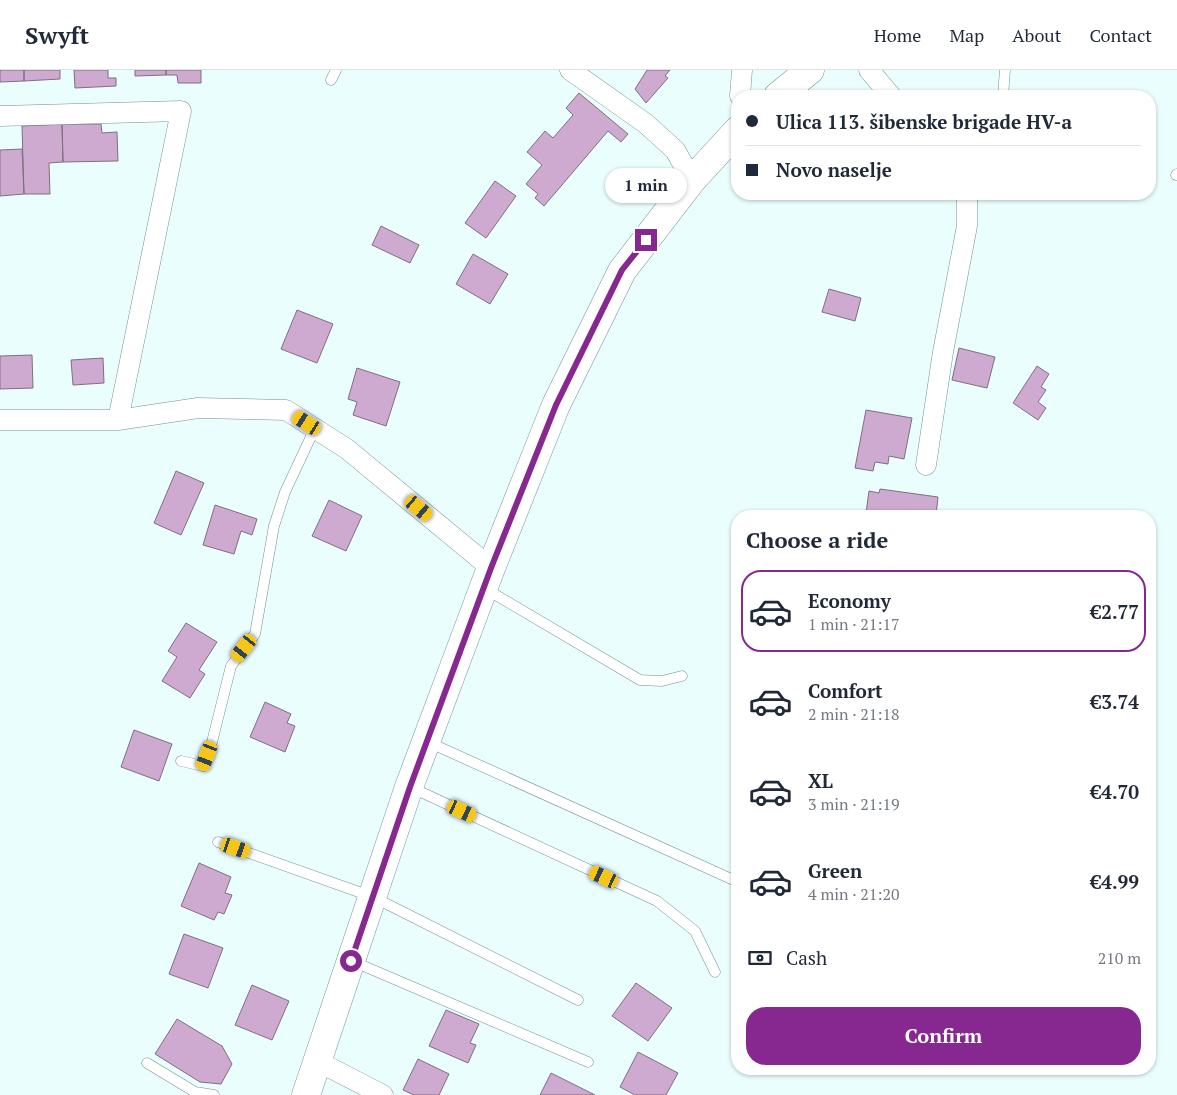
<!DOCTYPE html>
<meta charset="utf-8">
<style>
body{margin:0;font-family:"PT Serif",serif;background:#f2f2f3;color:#1f2937;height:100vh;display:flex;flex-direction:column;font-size:19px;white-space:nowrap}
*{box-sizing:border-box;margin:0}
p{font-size:16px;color:#747a83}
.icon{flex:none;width:28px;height:28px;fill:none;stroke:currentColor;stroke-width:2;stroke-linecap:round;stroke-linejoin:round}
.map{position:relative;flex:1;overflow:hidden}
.sheet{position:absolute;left:731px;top:440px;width:425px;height:565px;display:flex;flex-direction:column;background:#fff;border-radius:20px;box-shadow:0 1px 4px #0004}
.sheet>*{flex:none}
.banner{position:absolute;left:731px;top:20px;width:425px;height:110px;border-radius:20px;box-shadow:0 1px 4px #0004;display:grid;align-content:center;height:110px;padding:0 15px;background:#fff}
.end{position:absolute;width:22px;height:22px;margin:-11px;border:6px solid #872790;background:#fff;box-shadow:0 0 0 2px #fff}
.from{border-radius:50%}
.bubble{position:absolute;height:35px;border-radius:18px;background:#fff;box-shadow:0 1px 4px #0004;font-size:16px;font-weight:600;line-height:35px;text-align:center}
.car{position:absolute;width:15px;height:30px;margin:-15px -8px;border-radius:6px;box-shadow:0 0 4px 1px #0007;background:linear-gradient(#f5c518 24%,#345 0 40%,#f5c518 0 76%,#345 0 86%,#f5c518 0)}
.banner b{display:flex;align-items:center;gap:18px;height:48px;font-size:19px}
.banner b+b{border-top:1px solid #e0e1e3}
.banner i{width:12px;height:12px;background:#1f2937}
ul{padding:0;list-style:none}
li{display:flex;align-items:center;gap:15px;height:82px;margin:0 10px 8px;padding:0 5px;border:2px solid transparent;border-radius:20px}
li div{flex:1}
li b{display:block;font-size:19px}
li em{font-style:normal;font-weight:600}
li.current{border-color:#872790}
li>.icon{width:45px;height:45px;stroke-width:1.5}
h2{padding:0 15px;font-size:22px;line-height:60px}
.pay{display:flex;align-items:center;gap:12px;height:55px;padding:0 15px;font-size:19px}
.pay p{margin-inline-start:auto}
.button{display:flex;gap:10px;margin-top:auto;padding:10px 15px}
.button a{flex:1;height:58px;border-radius:20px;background:#872790;color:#fff;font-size:20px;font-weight:600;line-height:58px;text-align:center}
header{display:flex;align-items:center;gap:30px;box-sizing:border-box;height:70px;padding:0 25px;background:#fff;border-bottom:1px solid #e0e1e3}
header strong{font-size:24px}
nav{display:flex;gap:28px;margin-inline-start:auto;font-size:18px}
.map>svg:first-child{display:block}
.building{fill:#ceaad1;stroke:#7f6e80}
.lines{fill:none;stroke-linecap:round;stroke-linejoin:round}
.lane-casing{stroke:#729192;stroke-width:11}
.street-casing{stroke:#729192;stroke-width:21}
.secondary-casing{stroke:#729192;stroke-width:29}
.lane{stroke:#fff;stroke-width:10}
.street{stroke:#fff;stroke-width:20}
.secondary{stroke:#fff;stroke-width:28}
.route{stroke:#872790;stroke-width:6}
</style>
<header>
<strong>Swyft</strong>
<nav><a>Home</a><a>Map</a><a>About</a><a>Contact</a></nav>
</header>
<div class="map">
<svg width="1177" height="1025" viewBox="0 0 1177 1025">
<rect width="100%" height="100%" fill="#eafefe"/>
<!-- building -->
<path class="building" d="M0 0H24V11L0 12Z
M24 0H60V9L24 11Z
M74 0H108V8H116V16L75 18Z
M135 0H166V5L135 6Z
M166 0H201V13H178L177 5H166Z
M647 0H670L665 6 668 8 646 33 635 19Z
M579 23 628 64 621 72 608 61 544 136 535 128 538 124 526 114 542 95 527 82 545 61 553 68 573 45 566 38Z
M1031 23 1076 25V26H1031Z
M62 54 63 92 49 93 50 124H24L22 56Z
M62 54H101L102 63 117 62 118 91 63 92Z
M22 79 24 124 0 126V80Z
M495 111 516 126 486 168 465 153Z
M381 156 419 175 410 193 372 175Z
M473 184 508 204 490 234 456 214Z
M829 219 861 228 855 251 822 242Z
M297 240 333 254 317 293 281 279Z
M959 278 995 287 987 318 952 310Z
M32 285 33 318 0 319V286Z
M103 288 104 313 73 315 71 290Z
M1037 296 1049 304 1041 317 1046 320 1038 332 1046 338 1038 350 1013 333Z
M357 298 400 312 386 356 353 345 357 332 348 329Z
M866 340 912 348 904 389 889 386 888 394 875 392 873 401 855 398Z
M176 401 204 413 181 465 154 453Z
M880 419 938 427 936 446H882L866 443 869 421 879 423Z
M329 430 362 446 346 481 312 466Z
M215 435 257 449 252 465 241 461 234 484 203 475Z
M186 553 217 572 199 600 205 604 190 628 162 611 177 587 168 581Z
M265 632 291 644 287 653 295 656 285 682 250 667Z
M134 660 172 674 159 711 121 697Z
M199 793 231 807 225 823 232 825 224 844 218 842 214 850 181 836Z
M184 864 223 878 208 918 169 904Z
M636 913 672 938 648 971 612 946Z
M252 915 289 931 272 970 235 955Z
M446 940 479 954 470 973 476 975 468 993 429 976Z
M177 949 222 976 232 994 221 1014 200 1012 155 984Z
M638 982 678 1003 666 1025H635L620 1017Z
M418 989 449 1004 439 1025H414L403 1020Z
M551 1003 595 1025H540Z"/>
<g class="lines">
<defs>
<path id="lane" d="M331 10 336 0
M1003 26 1005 0
M1176 105 1177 104
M484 518 640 610 662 611 682 606
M428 672 738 812
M181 691 203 696 211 676 231 596 255 564 274 456 285 422 315 358
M410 717 657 831 695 861 715 902
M218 772 373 827 578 930
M352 891 588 992
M147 993 195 1022 214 1025"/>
<path id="street" d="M570 0 645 53 675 80 692 110
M869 0 891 26
M740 26 742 0
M0 46 181 41 118 350
M0 350H118L198 338 286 340 347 379 491 498
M926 395 943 282 967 156V124
M317 991 383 1025"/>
<path id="secondary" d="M778 26 810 0
M306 1025 409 717 491 498 556 335 622 201 692 110 738 60"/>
</defs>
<!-- lane casing -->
<use href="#lane" class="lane-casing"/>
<!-- street casing -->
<use href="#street" class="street-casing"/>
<!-- secondary casing -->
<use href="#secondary" class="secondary-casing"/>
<!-- lane -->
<use href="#lane" class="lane"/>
<!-- street -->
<use href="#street" class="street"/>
<!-- secondary -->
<use href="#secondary" class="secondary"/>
</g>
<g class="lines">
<!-- route -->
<path class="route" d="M351 891 410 717 491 498 556 335 622 200 646 170"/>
</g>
</svg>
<i class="end from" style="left:351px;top:891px"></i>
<i class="end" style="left:646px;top:170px"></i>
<div class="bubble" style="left:605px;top:98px;width:82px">1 min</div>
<i class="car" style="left:307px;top:353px;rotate:302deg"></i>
<i class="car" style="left:419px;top:438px;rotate:130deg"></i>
<i class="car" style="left:244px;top:578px;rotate:218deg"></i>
<i class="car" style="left:207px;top:686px;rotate:201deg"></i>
<i class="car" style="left:462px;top:741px;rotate:115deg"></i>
<i class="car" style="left:236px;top:778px;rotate:109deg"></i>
<i class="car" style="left:604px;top:807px;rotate:295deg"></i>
<div class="banner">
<b><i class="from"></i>Ulica 113. šibenske brigade HV-a</b>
<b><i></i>Novo naselje</b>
</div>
<section class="sheet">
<h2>Choose a ride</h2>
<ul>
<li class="current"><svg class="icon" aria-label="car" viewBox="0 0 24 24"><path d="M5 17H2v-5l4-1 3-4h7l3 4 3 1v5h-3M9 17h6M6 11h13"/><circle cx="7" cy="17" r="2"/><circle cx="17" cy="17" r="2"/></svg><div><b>Economy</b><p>1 min · 21:17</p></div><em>€2.77</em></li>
<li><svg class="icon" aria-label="car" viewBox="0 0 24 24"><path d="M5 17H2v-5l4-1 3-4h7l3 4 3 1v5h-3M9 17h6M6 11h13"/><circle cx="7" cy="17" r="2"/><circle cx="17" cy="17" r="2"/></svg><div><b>Comfort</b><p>2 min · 21:18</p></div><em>€3.74</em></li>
<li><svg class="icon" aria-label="car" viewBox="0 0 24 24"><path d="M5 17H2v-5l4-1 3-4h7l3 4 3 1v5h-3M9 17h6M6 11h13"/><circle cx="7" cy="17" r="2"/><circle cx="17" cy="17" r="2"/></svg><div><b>XL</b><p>3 min · 21:19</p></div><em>€4.70</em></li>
<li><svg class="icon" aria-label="car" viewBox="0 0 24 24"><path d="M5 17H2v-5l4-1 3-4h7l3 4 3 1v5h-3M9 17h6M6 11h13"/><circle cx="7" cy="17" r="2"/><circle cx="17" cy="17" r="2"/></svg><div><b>Green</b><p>4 min · 21:20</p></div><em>€4.99</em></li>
</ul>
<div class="pay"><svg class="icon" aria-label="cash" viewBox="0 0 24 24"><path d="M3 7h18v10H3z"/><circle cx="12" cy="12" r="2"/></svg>Cash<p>210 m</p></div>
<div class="button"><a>Confirm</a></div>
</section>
</div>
